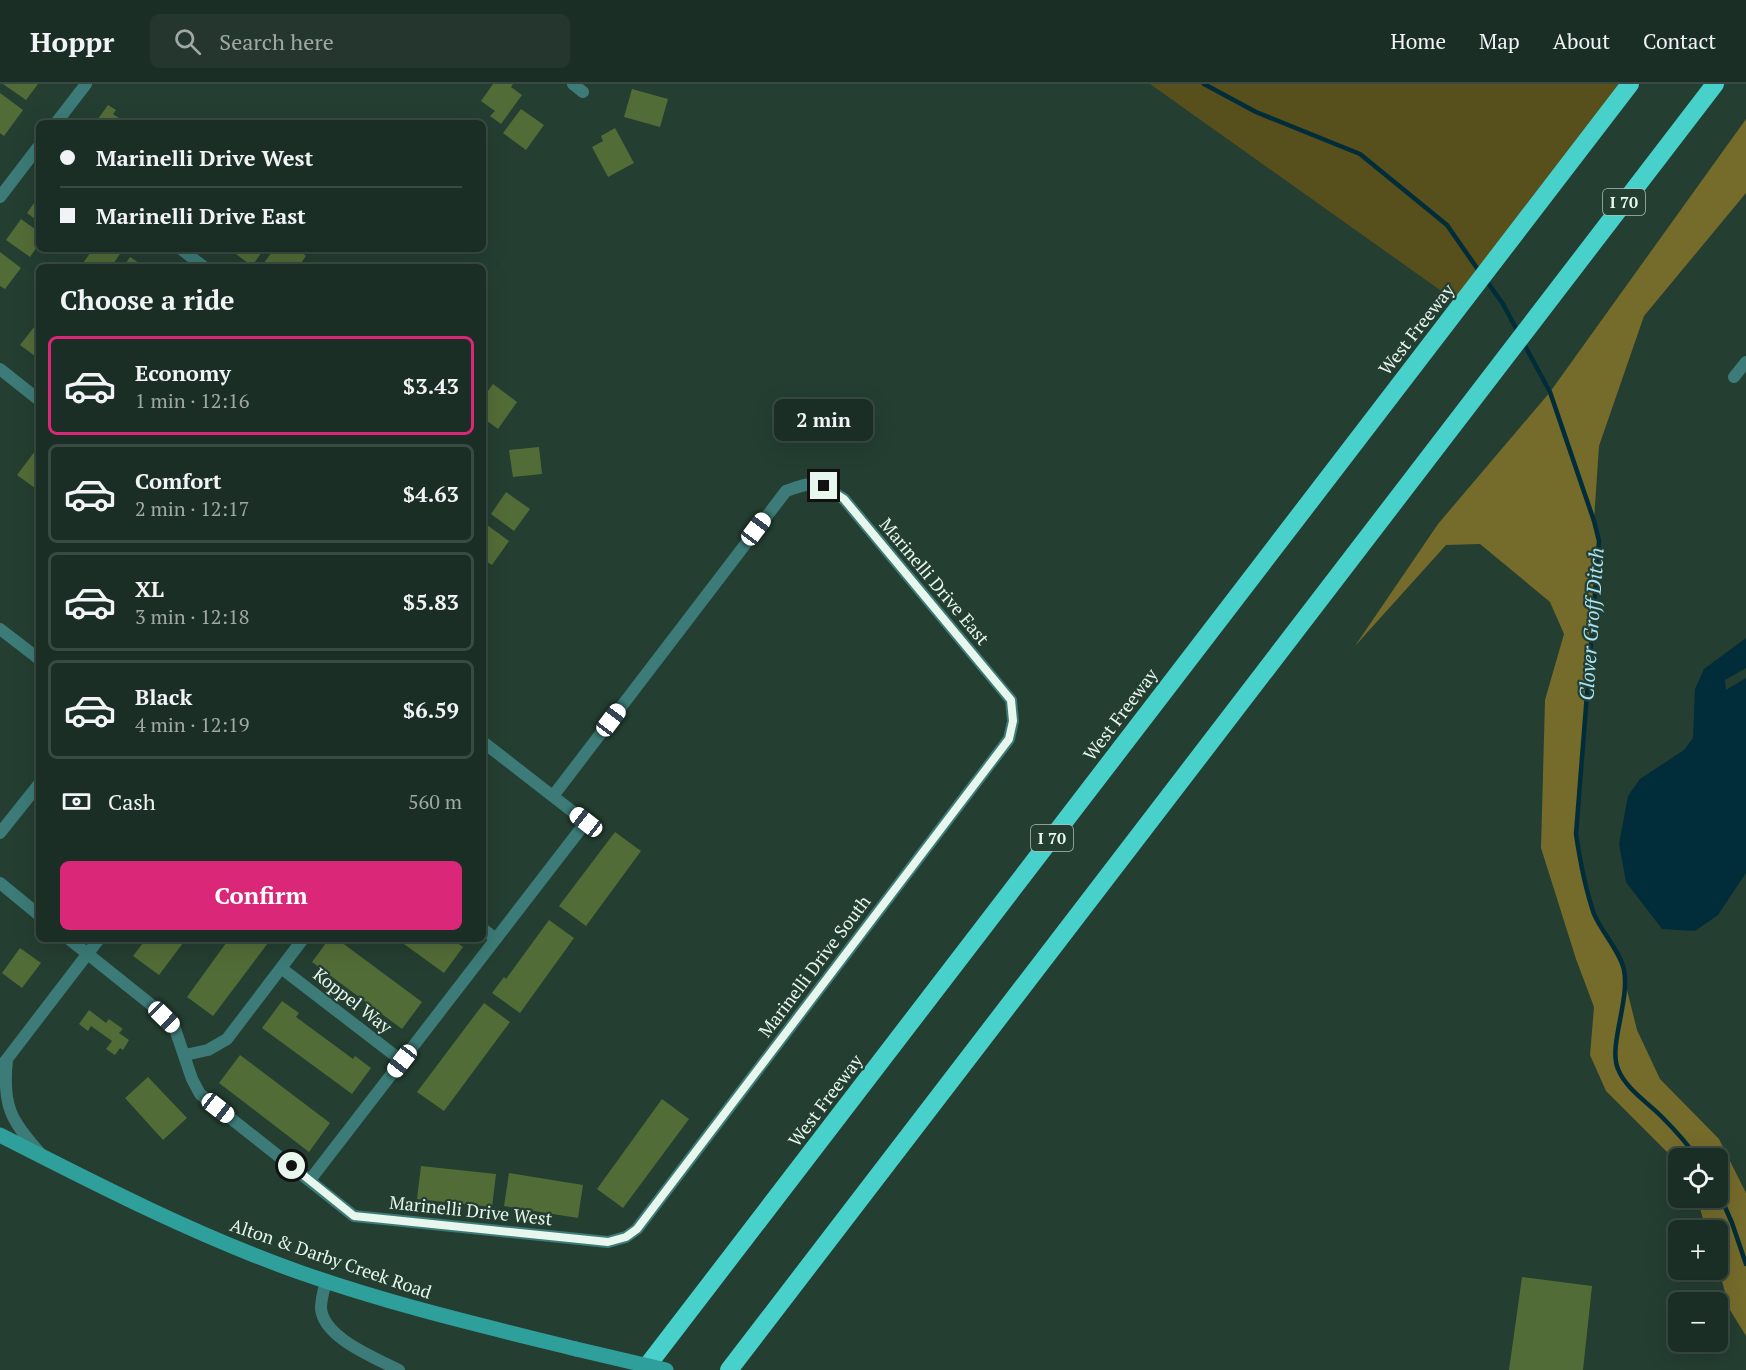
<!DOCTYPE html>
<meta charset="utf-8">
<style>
body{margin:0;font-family:"PT Serif",serif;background:#24362d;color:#f1f3f6;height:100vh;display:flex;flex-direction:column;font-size:22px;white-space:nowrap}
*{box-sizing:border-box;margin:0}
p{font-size:20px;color:#a0a8a7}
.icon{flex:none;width:33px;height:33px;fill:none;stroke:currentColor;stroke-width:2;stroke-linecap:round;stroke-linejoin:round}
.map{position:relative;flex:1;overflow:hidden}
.side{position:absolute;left:36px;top:180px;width:450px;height:678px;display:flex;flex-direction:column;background:#1b2e25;border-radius:9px;box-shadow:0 6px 24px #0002,0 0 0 2px #394a42}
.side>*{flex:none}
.top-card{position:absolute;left:36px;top:36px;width:450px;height:132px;border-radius:9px;box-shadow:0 6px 24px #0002,0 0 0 2px #394a42;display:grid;align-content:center;height:132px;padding:0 24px;background:#1b2e25}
.buttons{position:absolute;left:1668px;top:1064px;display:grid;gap:12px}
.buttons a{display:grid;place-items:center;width:60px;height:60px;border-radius:9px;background:#1b2e25;box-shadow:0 6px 24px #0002,0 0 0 2px #394a42;font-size:30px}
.end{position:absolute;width:27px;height:27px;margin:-14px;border:8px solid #e8f7ee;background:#111;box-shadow:0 0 0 3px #111}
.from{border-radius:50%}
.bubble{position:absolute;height:42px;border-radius:9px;background:#1b2e25;box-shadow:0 6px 24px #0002,0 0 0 2px #394a42;font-size:20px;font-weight:700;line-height:42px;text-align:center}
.car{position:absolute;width:18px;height:36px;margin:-18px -9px;border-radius:8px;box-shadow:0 0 4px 2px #0007;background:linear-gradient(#fff 24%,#345 0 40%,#fff 0 76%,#345 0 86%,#fff 0)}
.top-card b{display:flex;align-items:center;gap:21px;height:57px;font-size:22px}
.top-card b+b{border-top:2px solid #394a42}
.top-card i{width:15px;height:15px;background:#f1f3f6}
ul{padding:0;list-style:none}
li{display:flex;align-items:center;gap:18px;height:99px;margin:0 12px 9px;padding:0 12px;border:3px solid #394a42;border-radius:9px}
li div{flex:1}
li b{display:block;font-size:22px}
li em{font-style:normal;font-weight:700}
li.on{border-color:#db2777}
li>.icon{width:54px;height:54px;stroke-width:1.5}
h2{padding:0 24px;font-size:27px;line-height:72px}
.pay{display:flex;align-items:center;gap:15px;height:66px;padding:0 24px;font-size:22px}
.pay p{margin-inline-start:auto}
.cta{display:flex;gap:12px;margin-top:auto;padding:12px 24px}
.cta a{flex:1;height:69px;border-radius:9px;background:#db2777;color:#fff;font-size:24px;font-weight:700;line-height:69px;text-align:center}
header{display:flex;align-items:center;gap:36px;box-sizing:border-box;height:84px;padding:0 30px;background:#1b2e25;border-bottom:2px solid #394a42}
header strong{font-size:28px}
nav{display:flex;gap:33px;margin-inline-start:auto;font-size:21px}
.search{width:420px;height:54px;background:#24362d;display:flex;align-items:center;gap:15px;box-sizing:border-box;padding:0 21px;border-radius:9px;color:#a0a8a7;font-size:22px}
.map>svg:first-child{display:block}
.green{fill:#574f1c}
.forest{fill:#756b2b}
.water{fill:#002d39}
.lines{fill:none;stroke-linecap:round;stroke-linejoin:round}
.stream{stroke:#002d39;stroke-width:4.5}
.building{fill:#526c37}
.street{stroke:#3c7b77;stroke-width:12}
.secondary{stroke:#2e9f9a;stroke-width:15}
.highway{stroke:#48d0ca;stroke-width:18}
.secondary-bridge{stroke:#2e9f9a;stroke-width:15}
.route{stroke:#e8f7ee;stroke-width:8}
.labels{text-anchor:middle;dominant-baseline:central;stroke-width:4.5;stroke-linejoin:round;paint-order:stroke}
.shield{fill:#243e31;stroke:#adc0b5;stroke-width:1.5}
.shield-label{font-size:16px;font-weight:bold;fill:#e8f7ee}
.street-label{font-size:18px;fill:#e8f7ee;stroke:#243e31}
.water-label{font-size:20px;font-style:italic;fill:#a6e4f9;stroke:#243e31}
</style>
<header>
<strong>Hoppr</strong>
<div class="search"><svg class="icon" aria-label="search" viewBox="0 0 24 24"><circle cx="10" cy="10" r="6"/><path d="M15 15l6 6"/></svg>Search here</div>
<nav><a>Home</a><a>Map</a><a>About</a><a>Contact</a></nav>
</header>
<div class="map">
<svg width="1746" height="1286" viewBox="0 0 1746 1286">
<rect width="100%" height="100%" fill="#243e31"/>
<!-- green -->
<path class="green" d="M1150 0H1630L1461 221Z"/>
<!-- forest -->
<path class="forest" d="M1746 35V109L1644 232 1599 362 1594 437 1599 457 1576 750 1580 779 1595 831 1624 883 1626 902 1637 946 1660 995 1719 1055 1746 1109V1252L1730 1226 1718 1183V1146H1706L1700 1124 1694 1113H1718V1074H1678V1083L1676 1077 1606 1007 1590 971 1594 923 1576 875 1541 764 1545 616 1564 550 1550 518 1480 460 1446 461 1355 562 1438 440 1550 308Z"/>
<!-- water -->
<path class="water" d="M1746 554V584L1725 596 1726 606 1746 594V789L1718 831 1695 847 1662 845 1626 798 1619 760 1628 712 1640 695 1684 666 1693 654 1695 605 1704 585Z"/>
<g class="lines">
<!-- stream -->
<path class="stream" d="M1204 0 1256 28 1360 70 1447 141 1479 187
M1486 196 1503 220 1518 248
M1523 258 1550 308 1594 437 1599 457 1576 750C1580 777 1585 804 1594 830 1601 847 1621 869 1624 886 1630 917 1608 962 1618 985 1626 1005 1647 1018 1661 1032 1674 1045 1687 1059 1697 1074
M1718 1107 1732 1139 1746 1180"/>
</g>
<!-- building -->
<path class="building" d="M3 0H38L26 16Z
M493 0H513L511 3 522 11 501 40 490 32 495 27 481 17Z
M632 5 668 15 660 43 624 33Z
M0 9 23 26 4 52 0 49Z
M108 21 116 26 113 30 126 39H95Z
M521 25 544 41 526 66 503 49Z
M615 44 634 79 608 93 592 63 603 57 601 52Z
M39 112V138L27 129Z
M21 135 39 148V160L30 173 6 156Z
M93 165H119L122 167 111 183H88L83 179Z
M229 165H264L252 182Z
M274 165H300L299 166 306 172 298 183H261Z
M0 168 21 184 5 205 0 202Z
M130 173 145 183H123Z
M38 238 39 239V275L20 261Z
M493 300 517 318 498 345 483 334V314Z
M38 363H39V407L17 391Z
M539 363 542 390 513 393 509 366Z
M506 408 530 425 514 447 491 430Z
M483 438 509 457 492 481 483 475Z
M615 748 641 767 586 842 559 822Z
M549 836 574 854 520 929 492 909 504 893 506 895Z
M146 855H186L159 891 133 872Z
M229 855H271L213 932 187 913Z
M329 855H337L422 918 402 945 312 878Z
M397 855H452L463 863 444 889Z
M20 864 41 879 22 904 2 889Z
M282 917 299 929 296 933 353 975 355 972 371 984 352 1010 262 944Z
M484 919 510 938 444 1027 417 1008Z
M89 926 106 939 109 935 123 945 119 949 129 956 123 966 120 964 115 971 106 965 112 957 91 942 88 947 79 940Z
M240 971 330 1039 309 1068 219 999Z
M148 993 187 1034 163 1056 125 1014Z
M662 1015 689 1035 623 1124 597 1105Z
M421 1082 496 1090 492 1123 417 1115Z
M509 1089 583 1101 578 1134 504 1122Z
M1522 1193 1592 1202 1583 1286H1509Z"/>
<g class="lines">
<!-- street -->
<path class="street" d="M573 0 583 8
M56 39 86 0
M0 113 39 62
M181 165 204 183
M0 285 39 316
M1734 293 1746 278
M0 545 39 575
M0 749 39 700
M0 799 39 831
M483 845 496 855
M69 855 154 923 174 942 192 995 200 1010 354 1132 608 1158 626 1153 637 1145 1009 655 1013 637 1011 616 844 415C817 397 816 396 786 407L553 712
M281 884 402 977
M185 971 208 966 227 955 303 855
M7 976C2 1022 11 1037 41 1070
M0 984 99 855
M310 1096 586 738 483 658
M326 1197C324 1205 321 1215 321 1224 323 1254 376 1274 399 1286"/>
<!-- secondary -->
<path class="secondary" d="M0 1051C98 1101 195 1151 299 1188 389 1220 483 1242 576 1265"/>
<!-- highway -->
<path class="highway" d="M644 1286 1630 0
M729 1286 1715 0"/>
<!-- secondary-bridge -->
<path class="secondary-bridge" d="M576 1265 666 1286"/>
</g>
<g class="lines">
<!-- route -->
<path class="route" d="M292 1082 354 1132 608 1158 626 1153 637 1145 1009 655 1013 637 1011 616 844 415 824 402"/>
</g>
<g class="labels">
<!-- shield labels -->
<g class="shield">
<rect x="1603" y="105" width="42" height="26" rx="4.5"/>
<rect x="1031" y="741" width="42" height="26" rx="4.5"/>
</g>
<g class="shield-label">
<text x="1624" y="118">I 70</text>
<text x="1052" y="754">I 70</text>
</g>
<!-- street labels -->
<g class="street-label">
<text transform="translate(1416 245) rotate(-52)">West Freeway</text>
<text transform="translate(935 497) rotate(50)">Marinelli Drive East</text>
<text transform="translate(1120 630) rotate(-53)">West Freeway</text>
<text transform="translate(814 882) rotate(-53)">Marinelli Drive South</text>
<text transform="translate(353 916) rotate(38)">Koppel Way</text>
<text transform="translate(825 1016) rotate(-53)">West Freeway</text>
<text transform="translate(471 1126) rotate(6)">Marinelli Drive West</text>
<text transform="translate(331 1174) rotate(19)">Alton &amp; Darby Creek Road</text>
</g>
<!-- water labels -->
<g class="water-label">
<text transform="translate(1591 540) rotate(-86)">Clover Groff Ditch</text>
</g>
</g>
</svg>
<div class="buttons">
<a><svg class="icon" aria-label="locate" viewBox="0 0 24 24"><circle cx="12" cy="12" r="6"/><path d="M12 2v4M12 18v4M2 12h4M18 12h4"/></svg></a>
<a>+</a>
<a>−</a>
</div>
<i class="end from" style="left:292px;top:1082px"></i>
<i class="end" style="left:824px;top:402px"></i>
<div class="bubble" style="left:774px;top:315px;width:99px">2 min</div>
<i class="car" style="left:756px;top:445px;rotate:37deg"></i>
<i class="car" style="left:611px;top:636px;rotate:37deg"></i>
<i class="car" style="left:586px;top:738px;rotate:308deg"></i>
<i class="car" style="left:164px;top:933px;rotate:134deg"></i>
<i class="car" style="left:402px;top:977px;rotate:218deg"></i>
<i class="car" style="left:218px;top:1024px;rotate:128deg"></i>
<div class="top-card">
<b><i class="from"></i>Marinelli Drive West</b>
<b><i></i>Marinelli Drive East</b>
</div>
<section class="side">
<h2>Choose a ride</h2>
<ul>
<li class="on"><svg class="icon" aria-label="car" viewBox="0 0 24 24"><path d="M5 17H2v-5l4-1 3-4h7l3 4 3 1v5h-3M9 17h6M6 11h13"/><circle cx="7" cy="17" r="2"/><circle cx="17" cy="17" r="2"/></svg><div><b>Economy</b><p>1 min · 12:16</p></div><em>$3.43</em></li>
<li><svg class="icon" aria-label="car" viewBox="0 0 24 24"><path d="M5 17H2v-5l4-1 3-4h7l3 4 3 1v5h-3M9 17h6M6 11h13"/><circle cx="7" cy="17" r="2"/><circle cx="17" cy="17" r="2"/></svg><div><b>Comfort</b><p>2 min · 12:17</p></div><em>$4.63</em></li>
<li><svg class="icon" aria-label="car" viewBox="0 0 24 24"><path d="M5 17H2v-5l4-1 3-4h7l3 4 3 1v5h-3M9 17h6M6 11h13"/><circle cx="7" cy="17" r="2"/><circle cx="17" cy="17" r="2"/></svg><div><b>XL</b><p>3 min · 12:18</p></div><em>$5.83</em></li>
<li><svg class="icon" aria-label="car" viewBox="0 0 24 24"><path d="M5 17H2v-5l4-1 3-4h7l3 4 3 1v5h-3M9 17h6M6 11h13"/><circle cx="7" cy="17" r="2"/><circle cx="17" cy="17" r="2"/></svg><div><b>Black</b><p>4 min · 12:19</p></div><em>$6.59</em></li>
</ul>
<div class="pay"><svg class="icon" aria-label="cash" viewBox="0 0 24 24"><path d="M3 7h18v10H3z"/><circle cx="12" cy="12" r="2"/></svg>Cash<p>560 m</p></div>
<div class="cta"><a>Confirm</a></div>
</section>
</div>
